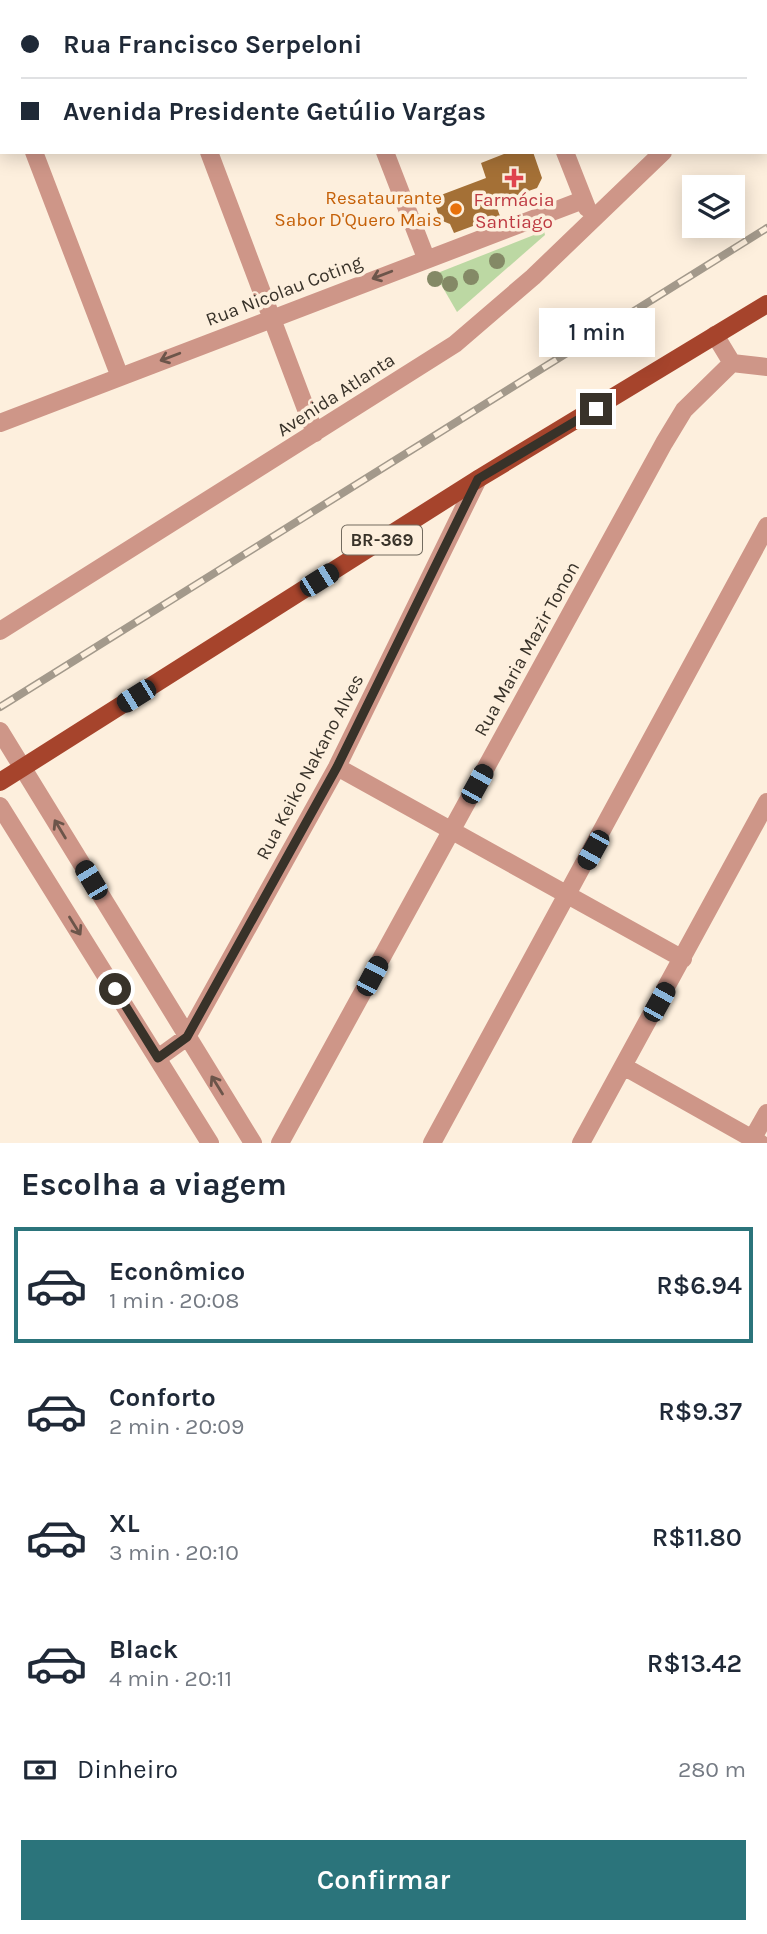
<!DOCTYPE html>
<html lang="pt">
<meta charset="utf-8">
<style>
body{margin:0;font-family:Karla,sans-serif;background:#f2f2f3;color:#1f2937;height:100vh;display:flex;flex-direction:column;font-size:26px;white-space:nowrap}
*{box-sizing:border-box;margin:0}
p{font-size:23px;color:#747a83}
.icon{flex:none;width:38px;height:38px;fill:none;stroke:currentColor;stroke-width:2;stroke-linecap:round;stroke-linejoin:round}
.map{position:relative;height:1143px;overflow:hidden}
.side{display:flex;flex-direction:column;background:#fff;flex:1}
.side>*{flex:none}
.top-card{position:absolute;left:0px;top:0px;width:768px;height:154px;box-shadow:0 4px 18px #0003;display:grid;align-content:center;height:154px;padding:0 21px;background:#fff}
.buttons{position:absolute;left:682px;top:175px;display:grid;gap:14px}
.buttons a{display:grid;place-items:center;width:63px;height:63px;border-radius:0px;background:#fff;box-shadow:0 4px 18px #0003;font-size:35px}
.end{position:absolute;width:32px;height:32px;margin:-16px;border:9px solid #383229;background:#fff;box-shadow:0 0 0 4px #fff}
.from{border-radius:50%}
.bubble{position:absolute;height:49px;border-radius:0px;background:#fff;box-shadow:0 4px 18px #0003;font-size:23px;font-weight:600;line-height:49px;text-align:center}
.car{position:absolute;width:21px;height:42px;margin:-21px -10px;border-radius:9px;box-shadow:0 0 5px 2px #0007;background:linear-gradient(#222 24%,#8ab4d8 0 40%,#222 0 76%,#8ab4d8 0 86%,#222 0)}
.top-card b{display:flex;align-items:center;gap:24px;height:66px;font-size:26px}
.top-card b+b{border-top:2px solid #e0e1e3}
.top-card i{width:18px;height:18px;background:#1f2937}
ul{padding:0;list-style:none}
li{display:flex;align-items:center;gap:21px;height:116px;margin:0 14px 10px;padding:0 7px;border:4px solid transparent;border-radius:0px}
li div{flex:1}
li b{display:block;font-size:26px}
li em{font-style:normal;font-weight:600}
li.selected{border-color:#2b747b}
li>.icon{width:63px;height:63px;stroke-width:1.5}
h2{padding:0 21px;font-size:32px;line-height:84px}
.pay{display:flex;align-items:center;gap:18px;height:77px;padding:0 21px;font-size:26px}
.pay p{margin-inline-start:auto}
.cta{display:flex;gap:14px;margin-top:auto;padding:14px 21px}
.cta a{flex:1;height:80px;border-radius:0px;background:#2b747b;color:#fff;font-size:28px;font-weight:600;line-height:80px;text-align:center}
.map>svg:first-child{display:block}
.green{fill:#bcd8a3}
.building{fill:#a47036}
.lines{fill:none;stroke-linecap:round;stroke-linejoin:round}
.minor{stroke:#ce9688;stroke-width:18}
.major{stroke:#a6442c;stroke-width:18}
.rail-casing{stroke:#a3998b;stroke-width:8}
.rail{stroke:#fdefdd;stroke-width:5;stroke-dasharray:16;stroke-linecap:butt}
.tree{fill:#848966}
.oneway{stroke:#6c554a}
.route{stroke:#383229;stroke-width:9}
.health-dot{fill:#e0444e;stroke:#fdefdd;stroke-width:2.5}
.food-dot{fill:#e8710a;stroke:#fdefdd;stroke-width:2.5}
.labels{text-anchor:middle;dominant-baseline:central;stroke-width:7;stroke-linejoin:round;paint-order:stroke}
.shield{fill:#fdefdd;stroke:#736b5f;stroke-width:2}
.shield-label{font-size:18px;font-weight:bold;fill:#383229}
.food-label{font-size:19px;fill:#c56008;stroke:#fdefdd;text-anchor:end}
.health-label{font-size:19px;fill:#be3a42;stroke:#fdefdd}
.street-label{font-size:19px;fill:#383229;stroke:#fdefdd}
</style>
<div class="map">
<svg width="767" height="1143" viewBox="0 0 767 1143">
<rect width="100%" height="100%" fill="#fdefdd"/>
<!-- green -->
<path class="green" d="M544 231 545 235 457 312 435 274Z"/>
<!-- building -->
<path class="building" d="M509 152H533L542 178 537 188 495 203 500 216 454 233 450 224 440 220 433 198 486 178 481 163Z"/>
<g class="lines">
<!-- minor -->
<path class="minor" d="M151 0 152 2
M326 0 327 2
M505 0 506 2
M682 0 683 2
M766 58H767
M0 62 2 67
M34 152 120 377
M209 152 315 433
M385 152 426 258
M565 152 587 208
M732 363 767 367
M0 423 583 200
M0 631 455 344 533 277 663 152
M0 731 253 1143
M337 767 683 959
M0 806 210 1143
M158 1058 187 1037 337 767 478 479
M623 1066 760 1143
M280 1143 664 443 684 410 732 363 715 335
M432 1143 767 526
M581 1143 767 802
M750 1143 767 1113"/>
<!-- major -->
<path class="major" d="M0 782 478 479 767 304"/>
<defs>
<path id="rail" d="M0 707 767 228"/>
</defs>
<!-- rail casing -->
<use href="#rail" class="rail-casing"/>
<!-- rail -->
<use href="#rail" class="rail"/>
</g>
<!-- trees -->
<g class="tree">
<circle cx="497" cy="261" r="8"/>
<circle cx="471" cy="277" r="8"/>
<circle cx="435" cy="279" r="8"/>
<circle cx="450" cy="284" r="8"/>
</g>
<!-- one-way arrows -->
<defs><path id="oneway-shaft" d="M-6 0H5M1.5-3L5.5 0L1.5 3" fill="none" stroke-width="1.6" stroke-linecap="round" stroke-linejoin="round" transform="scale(1.75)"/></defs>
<g class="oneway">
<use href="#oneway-shaft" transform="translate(382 275) rotate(159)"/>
<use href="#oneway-shaft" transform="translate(170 357) rotate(159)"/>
<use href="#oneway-shaft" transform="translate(60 829) rotate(-121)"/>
<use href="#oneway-shaft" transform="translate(75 926) rotate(58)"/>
<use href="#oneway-shaft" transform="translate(217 1085) rotate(-122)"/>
</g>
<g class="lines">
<!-- route -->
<path class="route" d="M115 989 158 1058 187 1037 337 767 478 479 596 409"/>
</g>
<!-- markers -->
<path class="health-dot" d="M510.5 167.5h7v7h7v7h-7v7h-7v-7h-7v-7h7z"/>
<circle class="food-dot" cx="456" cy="209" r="7"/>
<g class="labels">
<!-- shield labels -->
<rect class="shield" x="342" y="525.5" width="80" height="29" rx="5"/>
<g class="shield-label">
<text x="382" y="540">BR-369</text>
</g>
<!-- food labels -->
<g class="food-label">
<text x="442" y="198">Resataurante<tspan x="442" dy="22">Sabor D'Quero Mais</tspan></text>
</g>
<!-- health labels -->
<g class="health-label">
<text x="514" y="200">Farmácia<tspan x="514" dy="22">Santiago</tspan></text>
</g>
<!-- street labels -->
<g class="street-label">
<text transform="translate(284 291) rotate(-21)">Rua Nicolau Coting</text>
<text transform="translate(336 395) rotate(-33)">Avenida Atlanta</text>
<text transform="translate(527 649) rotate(-61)">Rua Maria Mazir Tonon</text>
<text transform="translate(310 767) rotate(-62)">Rua Keiko Nakano Alves</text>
</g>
</g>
</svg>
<div class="buttons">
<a><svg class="icon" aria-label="layers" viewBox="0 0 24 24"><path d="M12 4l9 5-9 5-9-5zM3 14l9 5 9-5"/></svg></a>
</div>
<i class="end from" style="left:115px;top:989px"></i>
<i class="end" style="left:596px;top:409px"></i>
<div class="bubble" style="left:539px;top:308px;width:116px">1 min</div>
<i class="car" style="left:319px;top:580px;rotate:58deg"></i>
<i class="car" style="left:136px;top:696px;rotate:238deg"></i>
<i class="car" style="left:477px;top:784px;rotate:29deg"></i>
<i class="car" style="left:593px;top:850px;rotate:209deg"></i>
<i class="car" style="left:91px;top:880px;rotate:329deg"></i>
<i class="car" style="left:372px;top:976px;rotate:28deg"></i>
<i class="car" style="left:659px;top:1002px;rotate:29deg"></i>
<div class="top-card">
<b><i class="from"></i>Rua Francisco Serpeloni</b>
<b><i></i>Avenida Presidente Getúlio Vargas</b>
</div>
</div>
<section class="side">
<h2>Escolha a viagem</h2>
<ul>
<li class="selected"><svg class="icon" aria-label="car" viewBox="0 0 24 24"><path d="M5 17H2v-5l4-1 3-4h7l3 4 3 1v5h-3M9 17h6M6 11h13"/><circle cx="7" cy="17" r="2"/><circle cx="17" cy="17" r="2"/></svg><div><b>Econômico</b><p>1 min · 20:08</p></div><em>R$6.94</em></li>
<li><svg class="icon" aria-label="car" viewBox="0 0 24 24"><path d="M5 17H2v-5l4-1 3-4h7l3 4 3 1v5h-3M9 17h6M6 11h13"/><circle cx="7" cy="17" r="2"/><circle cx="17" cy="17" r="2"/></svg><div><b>Conforto</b><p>2 min · 20:09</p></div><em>R$9.37</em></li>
<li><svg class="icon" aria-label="car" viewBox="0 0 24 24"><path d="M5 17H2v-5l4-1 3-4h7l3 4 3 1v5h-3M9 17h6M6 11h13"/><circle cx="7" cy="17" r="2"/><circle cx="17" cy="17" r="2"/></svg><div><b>XL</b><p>3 min · 20:10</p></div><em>R$11.80</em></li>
<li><svg class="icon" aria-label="car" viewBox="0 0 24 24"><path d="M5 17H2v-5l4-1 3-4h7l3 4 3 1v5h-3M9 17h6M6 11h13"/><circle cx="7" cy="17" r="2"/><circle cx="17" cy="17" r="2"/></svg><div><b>Black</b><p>4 min · 20:11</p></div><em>R$13.42</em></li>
</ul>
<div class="pay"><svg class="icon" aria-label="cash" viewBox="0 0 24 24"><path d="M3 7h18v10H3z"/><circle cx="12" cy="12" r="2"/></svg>Dinheiro<p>280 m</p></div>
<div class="cta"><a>Confirmar</a></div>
</section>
